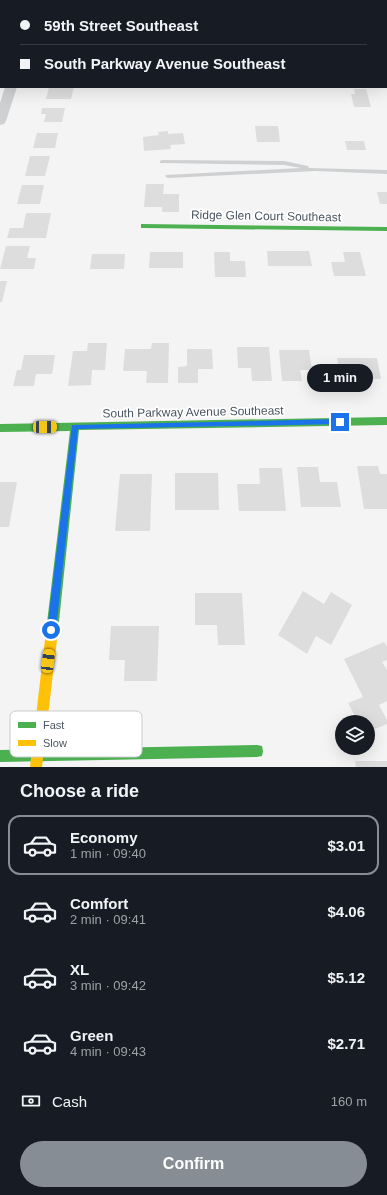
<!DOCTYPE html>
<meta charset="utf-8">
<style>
body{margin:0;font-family:Helvetica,sans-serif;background:#20242c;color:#f1f3f6;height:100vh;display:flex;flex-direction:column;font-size:15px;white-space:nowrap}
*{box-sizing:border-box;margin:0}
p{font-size:13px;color:#9ea1a6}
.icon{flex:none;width:22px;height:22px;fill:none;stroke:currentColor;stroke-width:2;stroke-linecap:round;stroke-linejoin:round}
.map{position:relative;height:767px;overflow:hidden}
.details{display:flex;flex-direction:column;background:#171b24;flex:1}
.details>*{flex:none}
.banner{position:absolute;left:0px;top:0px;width:387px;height:88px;box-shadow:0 4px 16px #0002;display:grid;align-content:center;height:88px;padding:0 20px;background:#171b24}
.fabs{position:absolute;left:335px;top:715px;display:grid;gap:8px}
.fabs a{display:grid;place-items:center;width:40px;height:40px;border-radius:50%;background:#171b24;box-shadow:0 4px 16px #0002;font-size:20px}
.end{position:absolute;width:18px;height:18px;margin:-9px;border:5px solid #1a73e8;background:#fff;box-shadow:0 0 0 2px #fff}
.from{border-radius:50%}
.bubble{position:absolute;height:28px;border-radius:14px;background:#171b24;box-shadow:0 4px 16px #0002;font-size:13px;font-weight:700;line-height:28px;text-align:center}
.car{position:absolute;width:12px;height:24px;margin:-12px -6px;border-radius:5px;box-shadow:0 0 3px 1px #0007;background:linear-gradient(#f5c518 24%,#345 0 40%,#f5c518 0 76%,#345 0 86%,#f5c518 0)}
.banner b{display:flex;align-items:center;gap:14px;height:38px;font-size:15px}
.banner b+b{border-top:1px solid #363941}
.banner i{width:10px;height:10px;background:#f1f3f6}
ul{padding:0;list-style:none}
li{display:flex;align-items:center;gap:12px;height:60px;margin:0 8px 6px;padding:0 12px;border:2px solid transparent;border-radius:12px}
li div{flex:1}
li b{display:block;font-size:15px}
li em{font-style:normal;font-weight:700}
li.current{border-color:#868d94}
li>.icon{width:36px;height:36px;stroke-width:1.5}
h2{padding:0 20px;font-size:18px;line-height:48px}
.pay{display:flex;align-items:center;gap:10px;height:44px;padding:0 20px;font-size:15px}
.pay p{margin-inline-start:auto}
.cta{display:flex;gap:8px;margin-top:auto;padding:8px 20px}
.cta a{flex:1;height:46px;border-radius:24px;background:#868d94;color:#fff;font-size:16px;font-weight:700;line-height:46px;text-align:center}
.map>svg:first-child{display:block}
.building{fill:#ddddde}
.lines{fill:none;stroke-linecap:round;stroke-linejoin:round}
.lane{fill:#ced0d2;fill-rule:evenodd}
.street{fill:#ced0d2;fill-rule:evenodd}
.fast{fill:#4caf50;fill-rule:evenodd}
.slow{fill:#ffc107;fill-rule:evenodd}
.route{fill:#1a73e8}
.labels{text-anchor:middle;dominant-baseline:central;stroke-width:3.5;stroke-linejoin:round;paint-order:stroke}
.street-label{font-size:12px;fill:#4a5661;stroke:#fff}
.key{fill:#fff;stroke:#c9ccd0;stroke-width:1}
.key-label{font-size:11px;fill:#4a5661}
</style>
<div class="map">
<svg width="387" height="767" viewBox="0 0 387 767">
<rect width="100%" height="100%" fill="#f4f4f4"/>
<!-- building -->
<path class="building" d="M49 87H74L71 99H46Z
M354 89H366L371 107H354L351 94H355Z
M42 108H65L62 122H44L46 114H41Z
M255 126H278L280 142H257Z
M168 131V134L183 133 185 144 170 145 171 149 144 151 143 137 159 135 158 132Z
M37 133H58L55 148H33Z
M345 141H364L366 150H347Z
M30 156H50L45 176H25Z
M146 184H164L163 194H179V212H162V207H144Z
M22 185H44L40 204H17Z
M377 192H387V204H380Z
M26 213H51L46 238H7L10 228H23Z
M6 246H30L27 258H36L34 269H0Z
M267 251H309L312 266H268Z
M150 252H183V268H149Z
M214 252H230V261H245L246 277H215Z
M343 252H360L366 276H334L331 262H345Z
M92 254H125L124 269H90Z
M0 281H7L2 302H0Z
M88 343H107L105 370H92L91 385 68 386 73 351H87Z
M152 343H169L168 383H146L147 371H123L125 349H151Z
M237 347H269L272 381H252L251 368H238Z
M187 349H212L213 369H198V383H178V367L187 366Z
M279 350H309L312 370H300L302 381H282Z
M24 355H55L52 374H36L34 386H13L17 370H21Z
M337 358H377L381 379H341Z
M357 466H378L380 474H387V509H364Z
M297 467H318L320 482H337L341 507H301Z
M259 468H282L286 511H239L237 484H260Z
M175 473H218L219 510H175Z
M120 474H152L150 531H115Z
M0 482H17L9 527H0Z
M303 591 324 604 331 592 352 605 331 645 316 636 307 654 278 635Z
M195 593H242L245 645H218L217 625H195Z
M111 626H159L157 681H124L125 660H109Z
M384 642 387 647V660L382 662 387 670V701L379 705 387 720V724L368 732V722H358L348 703 363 697 344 659Z
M355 761H387V767H356Z"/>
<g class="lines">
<!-- lane -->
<path class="lane" d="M386 19H387V21H386Z
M386 84H387V88L384 87H386Z
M162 160 284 161 308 166 309 168 387 170V174L316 171 168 178 165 176 166 175 301 168 284 165 160 163V161Z"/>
<!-- street -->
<path class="street" d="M35 0H45V1H35Z
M5 87H17L6 121 4 124 0 125V103Z"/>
<!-- fast -->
<path class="fast" d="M141 224 387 227V231L144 228H141Z
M387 417V425L79 430 58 631 56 635 52 637 48 635 46 631 70 431 0 432V424Z
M257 745 262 746 263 751 262 756 257 757 0 762V750Z"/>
<!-- slow -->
<path class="slow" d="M52 625 56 627 58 631 42 767H30L46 631 48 627Z"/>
</g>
<!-- route -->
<path class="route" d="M340 419 344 422 340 424 78 429 56 630 54 633 51 634 48 633 47 630 72 425Z"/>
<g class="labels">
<!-- street labels -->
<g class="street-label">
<text transform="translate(266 216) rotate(1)">Ridge Glen Court Southeast</text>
<text transform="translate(193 412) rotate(-1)">South Parkway Avenue Southeast</text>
</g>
</g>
<!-- legend -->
<rect x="10" y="711" width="132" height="46" rx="6" class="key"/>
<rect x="18" y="722" width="18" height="6" fill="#4caf50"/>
<rect x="18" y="740" width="18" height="6" fill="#ffc107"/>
<g class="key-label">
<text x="43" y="729">Fast</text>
<text x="43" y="747">Slow</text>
</g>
</svg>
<div class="fabs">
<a><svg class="icon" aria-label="layers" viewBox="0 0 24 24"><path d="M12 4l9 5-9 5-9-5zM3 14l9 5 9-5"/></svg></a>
</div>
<i class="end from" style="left:51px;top:630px"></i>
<i class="end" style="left:340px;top:422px"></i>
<div class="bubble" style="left:307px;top:364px;width:66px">1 min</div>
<i class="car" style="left:45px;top:427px;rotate:89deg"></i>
<i class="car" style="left:48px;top:661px;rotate:7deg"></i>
<div class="banner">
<b><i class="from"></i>59th Street Southeast</b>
<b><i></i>South Parkway Avenue Southeast</b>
</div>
</div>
<section class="details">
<h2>Choose a ride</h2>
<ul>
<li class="current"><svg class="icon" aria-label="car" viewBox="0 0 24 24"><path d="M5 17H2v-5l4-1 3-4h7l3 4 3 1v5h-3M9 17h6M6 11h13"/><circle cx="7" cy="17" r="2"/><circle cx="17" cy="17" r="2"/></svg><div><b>Economy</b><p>1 min · 09:40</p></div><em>$3.01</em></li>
<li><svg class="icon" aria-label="car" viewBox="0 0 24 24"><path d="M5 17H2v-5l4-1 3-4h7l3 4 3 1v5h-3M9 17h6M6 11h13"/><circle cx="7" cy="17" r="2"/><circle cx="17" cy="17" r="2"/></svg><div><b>Comfort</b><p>2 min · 09:41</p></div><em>$4.06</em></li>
<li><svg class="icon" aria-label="car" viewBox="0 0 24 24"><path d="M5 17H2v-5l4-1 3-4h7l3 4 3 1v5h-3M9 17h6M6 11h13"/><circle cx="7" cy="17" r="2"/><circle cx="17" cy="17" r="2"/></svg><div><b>XL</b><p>3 min · 09:42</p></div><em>$5.12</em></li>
<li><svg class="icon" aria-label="car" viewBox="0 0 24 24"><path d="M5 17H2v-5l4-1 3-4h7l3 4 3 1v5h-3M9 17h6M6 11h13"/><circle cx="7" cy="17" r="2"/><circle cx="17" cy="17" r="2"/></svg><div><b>Green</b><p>4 min · 09:43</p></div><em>$2.71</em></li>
</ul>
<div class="pay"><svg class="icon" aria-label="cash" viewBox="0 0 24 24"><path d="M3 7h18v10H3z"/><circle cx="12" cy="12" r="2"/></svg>Cash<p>160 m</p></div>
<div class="cta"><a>Confirm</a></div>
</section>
